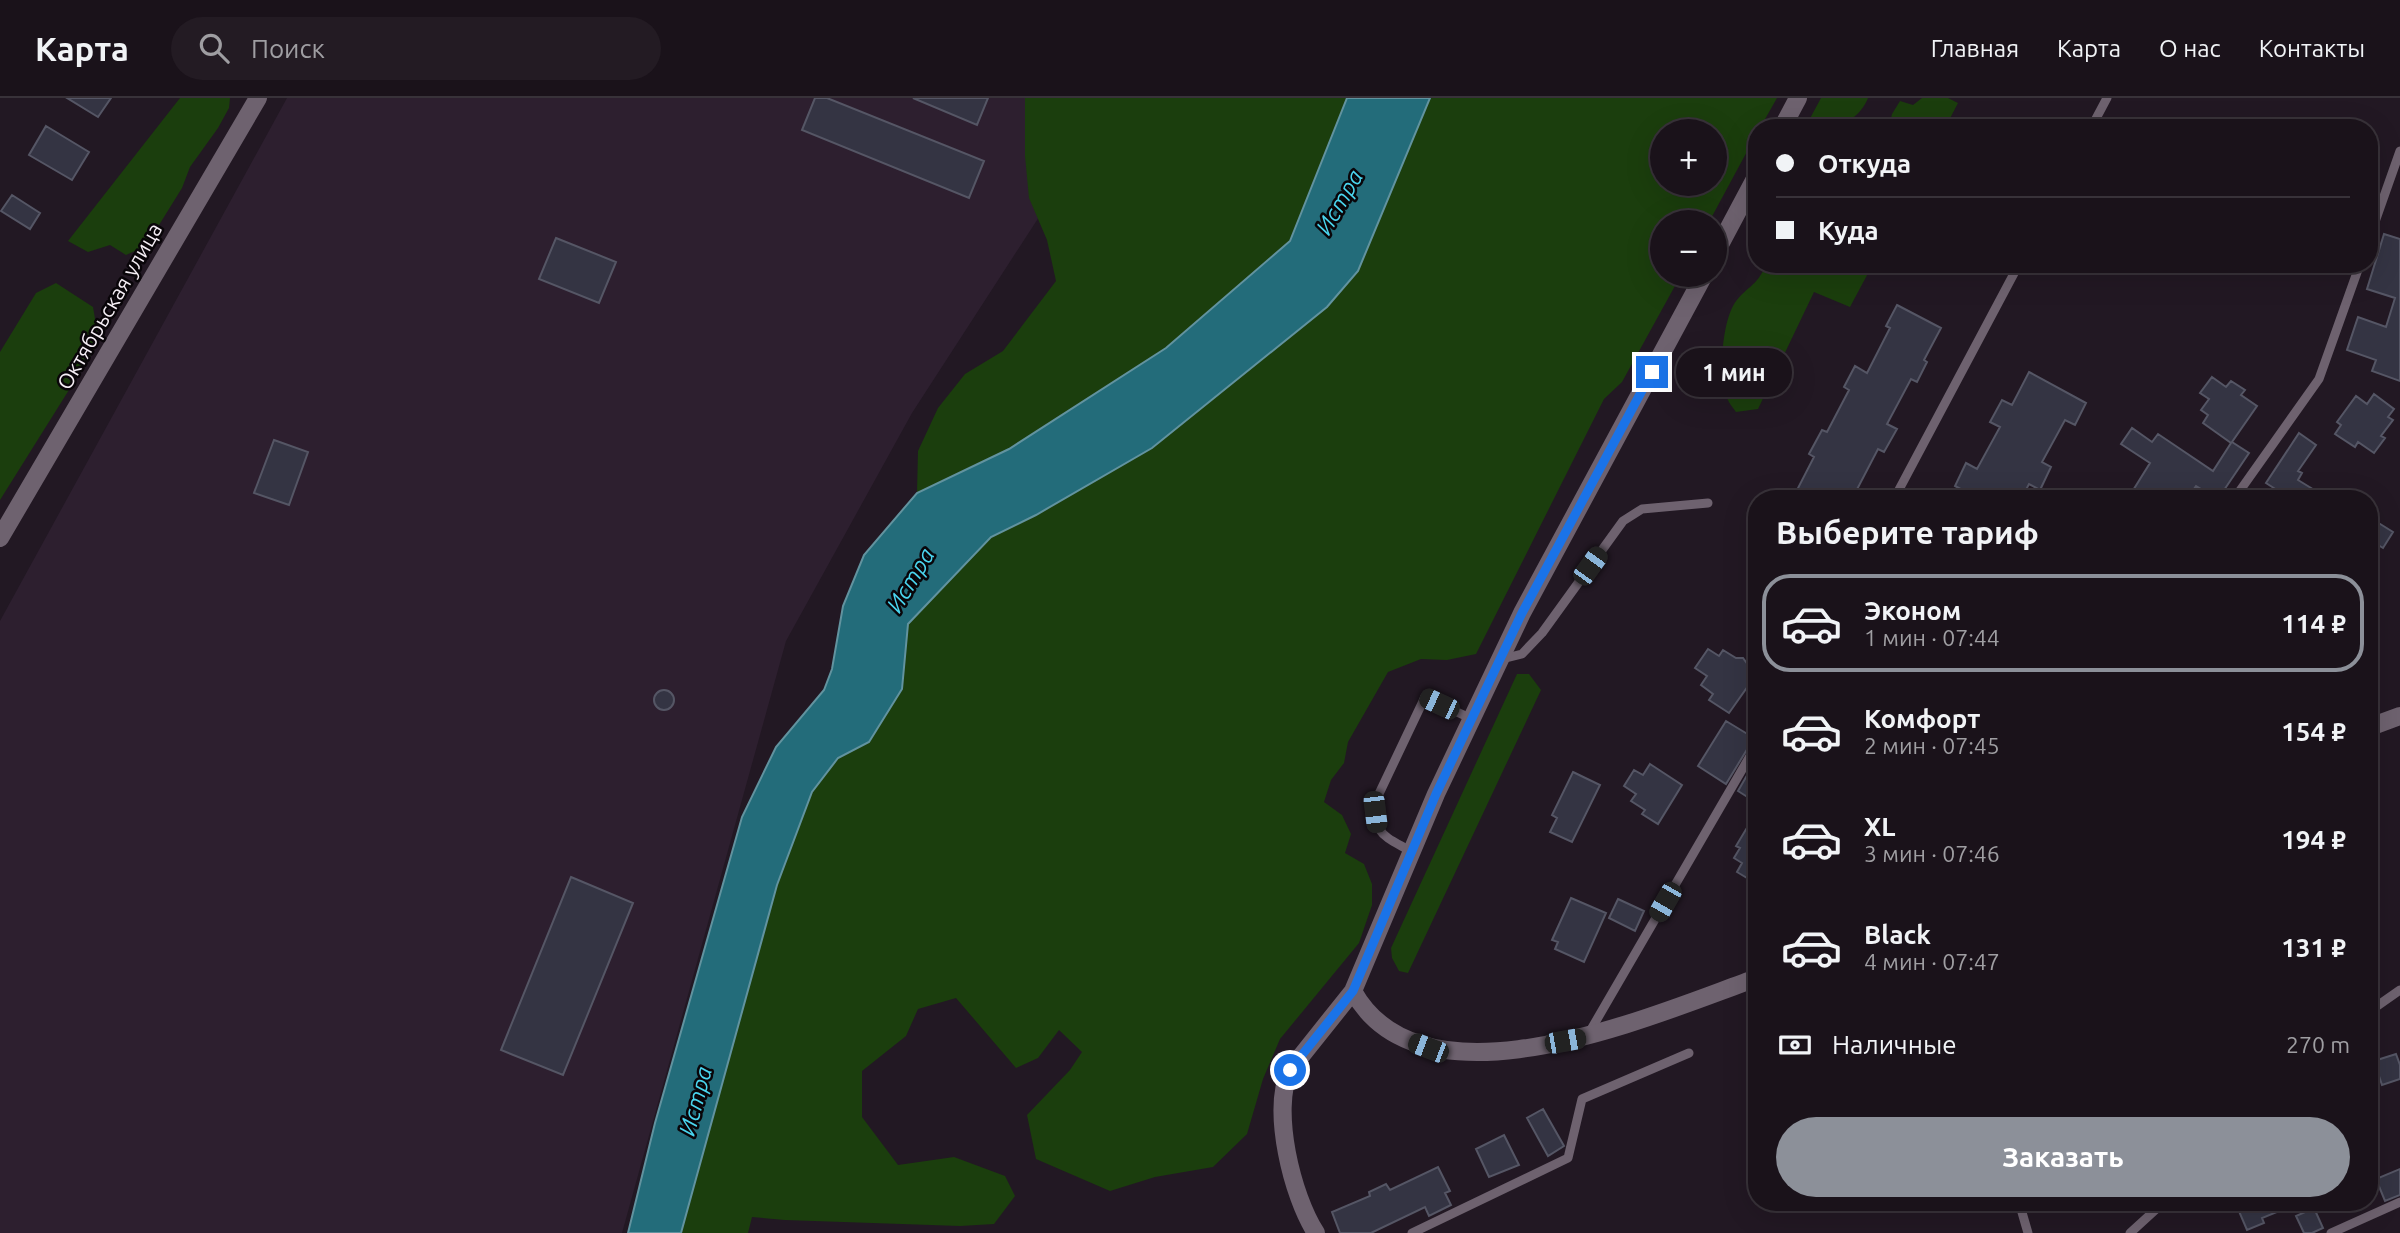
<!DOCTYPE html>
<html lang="ru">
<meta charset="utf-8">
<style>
body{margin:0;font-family:Ubuntu,sans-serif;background:#231b23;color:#f1f3f6;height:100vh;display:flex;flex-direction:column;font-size:26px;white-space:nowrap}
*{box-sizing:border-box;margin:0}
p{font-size:23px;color:#9f9ea2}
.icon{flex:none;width:38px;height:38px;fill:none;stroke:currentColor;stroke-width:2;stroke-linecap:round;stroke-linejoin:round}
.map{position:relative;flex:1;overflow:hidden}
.drawer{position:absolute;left:1748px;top:392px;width:630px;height:721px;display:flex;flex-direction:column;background:#1a121a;border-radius:28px;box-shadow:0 7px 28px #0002,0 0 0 2px #383239}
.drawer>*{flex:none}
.banner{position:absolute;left:1748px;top:21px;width:630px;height:154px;border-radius:28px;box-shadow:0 7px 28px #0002,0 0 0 2px #383239;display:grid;align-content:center;height:154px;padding:0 28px;background:#1a121a}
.buttons{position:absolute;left:1650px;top:21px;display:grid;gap:14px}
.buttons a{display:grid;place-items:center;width:77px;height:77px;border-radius:50%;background:#1a121a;box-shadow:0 7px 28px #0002,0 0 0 2px #383239;font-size:35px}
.end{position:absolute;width:32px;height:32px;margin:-16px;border:9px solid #1a73e8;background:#fff;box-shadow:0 0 0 4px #fff}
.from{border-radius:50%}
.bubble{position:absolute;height:49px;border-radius:24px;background:#1a121a;box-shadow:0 7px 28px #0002,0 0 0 2px #383239;font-size:23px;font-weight:700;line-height:49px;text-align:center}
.car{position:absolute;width:21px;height:42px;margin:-21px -10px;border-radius:9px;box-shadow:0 0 5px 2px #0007;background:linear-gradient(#222 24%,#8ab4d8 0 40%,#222 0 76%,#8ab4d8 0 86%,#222 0)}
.banner b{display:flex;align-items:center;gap:24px;height:66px;font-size:26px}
.banner b+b{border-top:2px solid #383239}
.banner i{width:18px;height:18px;background:#f1f3f6}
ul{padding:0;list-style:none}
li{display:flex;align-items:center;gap:21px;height:98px;margin:0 14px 10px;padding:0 14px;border:4px solid transparent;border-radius:28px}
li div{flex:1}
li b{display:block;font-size:26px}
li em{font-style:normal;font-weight:700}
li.current{border-color:#8c9099}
li>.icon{width:63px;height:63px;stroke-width:1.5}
h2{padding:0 28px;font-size:32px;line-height:84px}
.pay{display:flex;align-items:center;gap:18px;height:77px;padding:0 28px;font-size:26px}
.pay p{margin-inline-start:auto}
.primary-button{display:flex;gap:14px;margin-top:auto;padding:14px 28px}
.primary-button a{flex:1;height:80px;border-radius:42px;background:#8c9099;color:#fff;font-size:28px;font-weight:700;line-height:80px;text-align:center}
header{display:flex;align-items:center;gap:42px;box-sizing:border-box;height:98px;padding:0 35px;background:#1a121a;border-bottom:2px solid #383239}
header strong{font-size:33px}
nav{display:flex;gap:38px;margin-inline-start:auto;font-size:24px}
.search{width:490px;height:63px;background:#231b23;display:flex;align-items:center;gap:18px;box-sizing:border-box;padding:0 24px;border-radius:38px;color:#9f9ea2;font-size:26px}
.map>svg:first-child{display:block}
.built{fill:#2d1f2f}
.green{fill:#1b3e0d;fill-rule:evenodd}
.water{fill:#236c7a;stroke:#62939f;stroke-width:2}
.building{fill:#343443;stroke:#555665;stroke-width:2}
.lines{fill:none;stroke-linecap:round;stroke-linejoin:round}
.lane{stroke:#6e626f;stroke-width:9}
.street{stroke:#6e626f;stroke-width:18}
.route{stroke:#1a73e8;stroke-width:9}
.labels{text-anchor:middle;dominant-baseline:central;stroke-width:5;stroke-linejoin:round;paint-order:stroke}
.street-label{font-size:21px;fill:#f5eef5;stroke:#090509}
.water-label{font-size:23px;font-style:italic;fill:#4ad5ee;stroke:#090509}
</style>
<header>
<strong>Карта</strong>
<div class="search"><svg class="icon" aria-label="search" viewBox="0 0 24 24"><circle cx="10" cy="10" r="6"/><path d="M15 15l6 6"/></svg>Поиск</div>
<nav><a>Главная</a><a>Карта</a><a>О нас</a><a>Контакты</a></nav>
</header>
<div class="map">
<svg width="2400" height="1135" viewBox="0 0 2400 1135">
<rect width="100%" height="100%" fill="#221823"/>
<!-- built -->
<path class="built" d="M287 0H1116L912 315 786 543 622 1135H0V523Z"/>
<!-- green -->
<path class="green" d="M180 0H230L229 10 218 30 190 69 182 90 146 148 126 157 110 147 88 154 68 143Z
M1025 0H1347L1290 143 1166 250 1009 351 917 395 918 353 938 310 965 276 1003 253 1056 183 1047 142 1029 100 1025 58Z
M1430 0H1777L1760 30H1757V35L1709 124H1662V177H1681L1622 284 1604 301 1476 556 1447 562 1421 561 1388 574 1348 644 1344 665 1331 682 1324 704 1342 717 1351 736 1345 755 1364 766 1372 786V807L1359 845 1280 941 1263 981 1247 1036 1213 1069 1155 1079 1110 1093 1036 1061 1027 1017 1070 972 1082 954 1059 932 1038 960 1016 970 956 900 918 911 906 938 862 973V1019L898 1067 954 1059 1005 1078 1015 1098 994 1126 960 1128 785 1122 752 1119 748 1135H681L777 787 812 694 838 660 869 644 902 591 908 526 991 439 1036 417 1152 350 1227 288 1358 173ZM1662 33H1715V86H1662Z
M1821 0H1868C1858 25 1831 34 1807 26Z
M1922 0H1948L1958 5 1945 30H1889L1892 16 1900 3 1913 7Z
M1766 166H1873L1850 209 1814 194 1758 311 1736 314C1733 310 1729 305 1727 300 1718 280 1722 228 1733 208 1743 190 1758 189 1766 166Z
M56 185 93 209 99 244 0 402V254L36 195Z
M1517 576H1529L1541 592 1408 875 1399 873 1392 860 1391 850Z"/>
<!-- water -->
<path class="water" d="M1347 0H1430L1358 173 1327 209 1152 350 1036 417 991 439 908 526 902 591 869 644 838 660 812 694 777 787 681 1135H628L655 1025 742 719 776 649 824 592 832 571 843 508 864 457 917 395 1009 351 1166 250 1290 143Z"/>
<!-- building -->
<path class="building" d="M67 0H111L98 19Z
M815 0H827L984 63 969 100 802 32Z
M913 0H988L977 27Z
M46 28 89 54 72 82 29 57Z
M12 97 40 115 30 131 1 113Z
M2384 136 2400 141V283L2372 273 2376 262 2347 252 2358 219 2386 229 2395 200 2367 191Z
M556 140 616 164 599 205 539 181Z
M1897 207 1941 230 1924 262 1927 264 1917 284 1911 281 1887 326 1897 331 1884 354 1878 351 1852 401H1813L1797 392 1814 359 1809 356 1822 332 1827 334 1849 292 1844 289 1855 268 1867 275 1890 230 1886 228Z
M2029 274 2086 305 2075 327 2065 322 2042 364 2051 369 2040 392 2029 386 2021 401H1979L1955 388 1966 365 1977 371 2000 329 1990 324 2002 302 2012 307Z
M2212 279 2226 289 2231 283 2245 292 2241 297 2257 308 2232 344 2249 355 2218 401 2196 388 2187 401H2143L2132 394 2150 365 2121 346 2132 330 2152 344 2158 336 2213 373 2231 345 2203 325 2208 317 2201 312 2209 301 2200 295Z
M2374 296 2394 311 2388 319 2393 322 2381 338 2385 340 2374 355 2358 344 2355 349 2335 336 2341 327 2337 324 2356 298 2367 306Z
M2299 335 2316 347 2298 373 2302 375 2298 382 2329 401H2291L2266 385Z
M274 342 308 354 289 407 254 395Z
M2377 424 2393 434 2383 450 2370 442V437Z
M1708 551 1719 558 1723 552 1736 560H1743L1751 571 1748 588 1729 615 1709 602 1713 596 1701 587 1707 578 1695 570Z
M654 602a10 10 0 1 1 20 0a10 10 0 1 1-20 0Z
M1726 623 1754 640 1726 686 1698 668Z
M1757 660V705L1738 693Z
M1650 666 1682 687 1658 726 1642 716 1645 712 1631 703 1636 696 1624 688 1634 672 1643 677Z
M1573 674 1600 687 1572 744 1550 734 1557 720 1552 717Z
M1757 713V786L1737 774 1742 765 1734 760 1740 750 1736 748Z
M571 779 633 805 563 977 501 952Z
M1571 800 1606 815 1584 864 1555 851 1558 844 1552 842Z
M1618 801 1644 813 1635 833 1609 820Z
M2396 956 2400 967V981L2382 987 2374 963Z
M1543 1011 1564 1048 1548 1058 1527 1020Z
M1504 1037 1519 1067 1489 1079 1476 1051Z
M1438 1069 1450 1093 1445 1095 1451 1107 1429 1118 1425 1109 1371 1135H1340L1332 1114 1370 1098 1369 1094 1386 1086 1390 1092Z
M2400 1071V1097L2385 1103 2376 1081Z
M2235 1104H2299V1105L2262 1120 2264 1125 2247 1132Z
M2314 1110 2323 1130 2312 1135H2304L2296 1118Z"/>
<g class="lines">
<!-- lane -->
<path class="lane" d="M2091 30 2107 0
M2370 138 2400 53
M1894 401 2019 166
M2234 401 2319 281 2360 166
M1502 561 1522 556 1542 535 1623 423 1642 411 1708 405
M1412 754C1383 737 1372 737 1377 700L1425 599 1472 621
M2370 913 2400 892
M1589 935 1757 646
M2019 1104 2028 1135
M1412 1135 1568 1060 1582 1001 1689 955
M2130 1135 2164 1104
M2331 1135 2400 1104"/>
<!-- street -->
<path class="street" d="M1782 30 1798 0
M1715 156 1757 77
M0 440 258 0
M2370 629 2400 618
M1353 893C1423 1020 1657 915 1757 880
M1316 1135C1292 1098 1271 1012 1290 972L1353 893 1436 696 1522 515 1704 177"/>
</g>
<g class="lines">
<!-- route -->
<path class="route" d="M1290 972 1353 893 1436 696 1522 515 1652 274"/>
</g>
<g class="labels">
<!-- street labels -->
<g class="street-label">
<text transform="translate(109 208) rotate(-60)">Октябрьская улица</text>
</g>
<!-- water labels -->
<g class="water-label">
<text transform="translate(1339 104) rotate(-60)">Истра</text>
<text transform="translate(910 482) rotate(-59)">Истра</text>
<text transform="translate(695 1003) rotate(-75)">Истра</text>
</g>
</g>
</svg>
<div class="buttons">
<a>+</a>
<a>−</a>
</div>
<i class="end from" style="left:1290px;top:972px"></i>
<i class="end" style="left:1652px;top:274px"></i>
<div class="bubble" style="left:1676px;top:250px;width:116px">1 мин</div>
<i class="car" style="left:1590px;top:468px;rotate:36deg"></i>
<i class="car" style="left:1439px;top:606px;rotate:295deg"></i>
<i class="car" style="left:1375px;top:714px;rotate:173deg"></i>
<i class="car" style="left:1665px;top:804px;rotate:210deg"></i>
<i class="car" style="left:1565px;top:943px;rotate:80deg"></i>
<i class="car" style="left:1428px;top:950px;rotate:291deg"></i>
<div class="banner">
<b><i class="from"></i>Откуда</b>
<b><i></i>Куда</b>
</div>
<section class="drawer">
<h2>Выберите тариф</h2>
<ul>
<li class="current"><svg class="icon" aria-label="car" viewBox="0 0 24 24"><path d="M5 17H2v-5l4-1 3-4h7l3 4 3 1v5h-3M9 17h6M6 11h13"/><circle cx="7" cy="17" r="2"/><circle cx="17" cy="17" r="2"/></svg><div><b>Эконом</b><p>1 мин · 07:44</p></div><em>114 ₽</em></li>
<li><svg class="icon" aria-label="car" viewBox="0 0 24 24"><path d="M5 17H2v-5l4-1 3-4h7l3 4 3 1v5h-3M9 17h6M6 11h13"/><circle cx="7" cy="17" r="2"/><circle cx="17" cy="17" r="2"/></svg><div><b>Комфорт</b><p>2 мин · 07:45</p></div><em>154 ₽</em></li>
<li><svg class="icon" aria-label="car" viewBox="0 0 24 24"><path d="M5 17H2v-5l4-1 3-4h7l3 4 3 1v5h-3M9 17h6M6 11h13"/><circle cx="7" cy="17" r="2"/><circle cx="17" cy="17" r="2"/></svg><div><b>XL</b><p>3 мин · 07:46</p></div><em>194 ₽</em></li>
<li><svg class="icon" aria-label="car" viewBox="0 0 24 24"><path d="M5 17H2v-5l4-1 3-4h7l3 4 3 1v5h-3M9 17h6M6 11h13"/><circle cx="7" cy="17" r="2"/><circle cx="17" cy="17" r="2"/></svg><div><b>Black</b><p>4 мин · 07:47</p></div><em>131 ₽</em></li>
</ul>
<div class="pay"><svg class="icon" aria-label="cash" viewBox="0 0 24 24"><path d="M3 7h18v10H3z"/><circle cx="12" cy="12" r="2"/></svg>Наличные<p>270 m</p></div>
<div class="primary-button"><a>Заказать</a></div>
</section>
</div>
